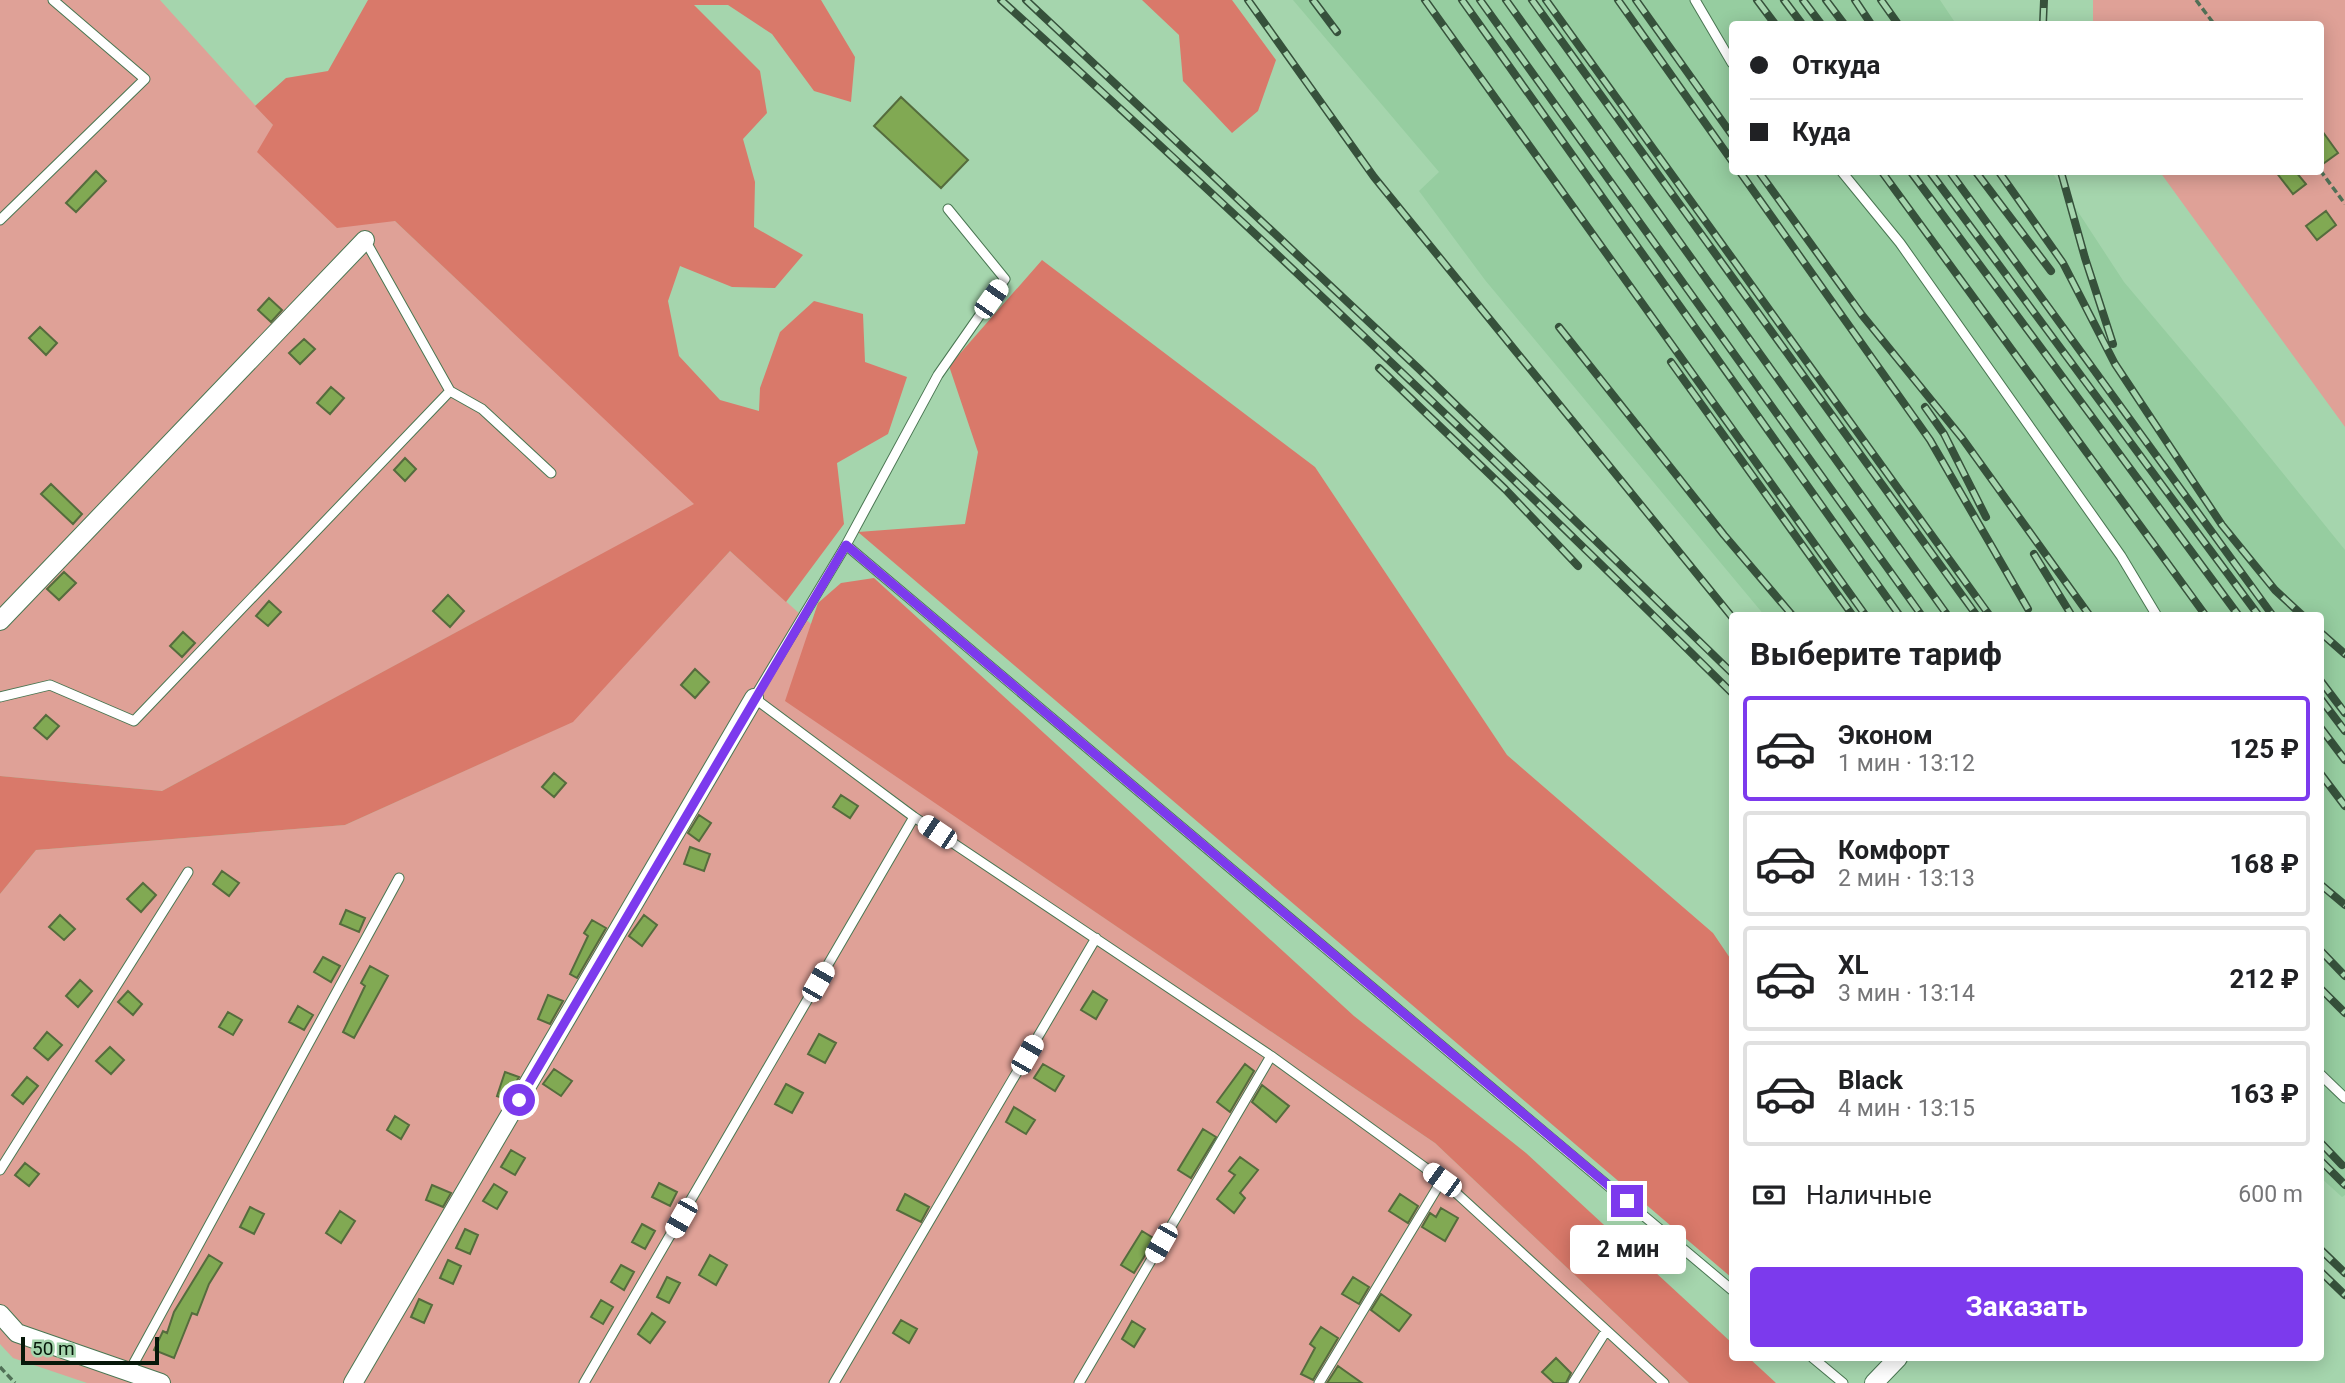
<!DOCTYPE html>
<html lang="ru">
<meta charset="utf-8">
<style>
body{margin:0;font-family:Roboto,sans-serif;background:#f2f2f2;color:#202124;height:100vh;display:flex;flex-direction:column;font-size:26px;white-space:nowrap}
*{box-sizing:border-box;margin:0}
p{font-size:23px;color:#757577}
.icon{flex:none;width:38px;height:38px;fill:none;stroke:currentColor;stroke-width:2;stroke-linecap:round;stroke-linejoin:round}
.map{position:relative;flex:1;overflow:hidden}
.sheet{position:absolute;left:1729px;top:612px;width:595px;height:749px;display:flex;flex-direction:column;background:#fff;border-radius:7px;box-shadow:0 4px 18px #0003}
.sheet>*{flex:none}
.banner{position:absolute;left:1729px;top:21px;width:595px;height:154px;border-radius:7px;box-shadow:0 4px 18px #0003;display:grid;align-content:center;height:154px;padding:0 21px;background:#fff}
.scale{position:absolute;left:21px;bottom:18px;width:138px;box-sizing:border-box;padding-left:7px;border:4px solid #06180a;border-top:0;font-size:19px;line-height:24px;white-space:nowrap;color:#06180a;-webkit-text-stroke:5px #a5d5ad;paint-order:stroke}
.end{position:absolute;width:32px;height:32px;margin:-16px;border:9px solid #7c3aed;background:#fff;box-shadow:0 0 0 4px #fff}
.from{border-radius:50%}
.bubble{position:absolute;height:49px;border-radius:7px;background:#fff;box-shadow:0 4px 18px #0003;font-size:23px;font-weight:700;line-height:49px;text-align:center}
.car{position:absolute;width:21px;height:42px;margin:-21px -10px;border-radius:9px;box-shadow:0 0 5px 2px #0007;background:linear-gradient(#fff 24%,#345 0 40%,#fff 0 76%,#345 0 86%,#fff 0)}
.banner b{display:flex;align-items:center;gap:24px;height:66px;font-size:26px}
.banner b+b{border-top:2px solid #e0e0e0}
.banner i{width:18px;height:18px;background:#202124}
ul{padding:0;list-style:none}
li{display:flex;align-items:center;gap:21px;height:105px;margin:0 14px 10px;padding:0 7px;border:4px solid #e0e0e0;border-radius:7px}
li div{flex:1}
li b{display:block;font-size:26px}
li em{font-style:normal;font-weight:700}
li.active{border-color:#7c3aed}
li>.icon{width:63px;height:63px;stroke-width:1.5}
h2{padding:0 21px;font-size:32px;line-height:84px}
.pay{display:flex;align-items:center;gap:18px;height:77px;padding:0 21px;font-size:26px}
.pay p{margin-inline-start:auto}
.cta{display:flex;gap:14px;margin-top:auto;padding:14px 21px}
.cta a{flex:1;height:80px;border-radius:7px;background:#7c3aed;color:#fff;font-size:28px;font-weight:700;line-height:80px;text-align:center}
.map>svg:first-child{display:block}
.built{fill:#96cda0}
.green{fill:#dfa197}
.forest{fill:#d9796a}
.building{fill:#81a953;stroke:#556c3d;stroke-width:2}
.lines{fill:none;stroke-linecap:round;stroke-linejoin:round}
.lane-casing{stroke:#497652;stroke-width:11}
.street-casing{stroke:#497652;stroke-width:20}
.path{stroke:#507056;stroke-width:3.5;stroke-dasharray:7 3.5;stroke-linecap:butt}
.lane{stroke:#fff;stroke-width:9}
.street{stroke:#fff;stroke-width:18}
.rail-casing{stroke:#36513b;stroke-width:8}
.rail{stroke:#a5d5ad;stroke-width:5;stroke-dasharray:16;stroke-linecap:butt}
.route{stroke:#7c3aed;stroke-width:9}
</style>
<div class="map">
<svg width="2345" height="1383" viewBox="0 0 2345 1383">
<rect width="100%" height="100%" fill="#a5d5ad"/>
<!-- built -->
<path class="built" d="M1293 0H1940L1956 24H1732V172H2052L2124 282 2226 403 2345 550V1195L2342 1197 2320 1177V616H1765L1485 280 1419 191 1439 172Z"/>
<!-- green -->
<path class="green" d="M0 0H160L273 125 395 221 695 504 162 791 0 776Z
M2093 0H2345V427L2160 172H2320V24H2093Z
M730 551 822 634 786 701 1435 1143 1689 1383H87L13 1358 0 1344V894L36 850 345 825 572 722Z"/>
<!-- forest -->
<path class="forest" d="M368 0H821L855 57 851 102 814 91 772 34 728 5H694L760 71 767 113 743 139 755 182 754 227 803 255 775 288 732 287 680 266 668 301 679 356 720 400 759 411 760 388 780 332 814 301 863 314 865 362 907 377 888 434 837 463 844 524 786 602 730 551 573 722 345 825 36 850 0 894V776L162 791 694 504 395 221 337 228 257 152 273 125 255 106 286 78 328 71Z
M1142 0H1232L1276 60 1258 111 1232 133 1183 81 1179 35Z
M1042 260 1315 467 1507 755 1713 933 1732 961V1278L858 532 965 524 978 452 949 366Z
M874 578 1354 1016 1526 1153 1732 1343V1358H1749L1776 1383H1689L1435 1143 785 701 818 603 841 583Z"/>
<!-- building -->
<path class="building" d="M901 97 968 160 941 188 874 126Z
M2320 128 2338 153 2320 166Z
M96 171 106 181 76 212 66 203Z
M2276 172H2296L2306 184 2293 194Z
M2326 211 2336 225 2317 240 2306 226Z
M269 298 282 310 271 322 258 310Z
M40 327 57 343 46 355 29 338Z
M304 339 315 349 300 364 289 353Z
M331 387 344 398 330 414 317 403Z
M405 458 416 469 405 481 394 470Z
M51 484 82 514 73 524 41 494Z
M64 572 76 583 59 600 47 589Z
M448 595 464 611 450 627 433 611Z
M269 601 281 612 268 626 256 616Z
M183 632 195 643 182 657 170 646Z
M695 669 709 682 695 698 681 685Z
M46 715 59 726 47 739 34 728Z
M554 773 566 783 554 797 542 787Z
M841 795 858 806 850 818 833 807Z
M699 815 711 823 699 841 688 833Z
M690 847 710 854 704 871 684 864Z
M222 871 239 883 229 896 213 884Z
M143 883 156 895 141 912 127 899Z
M346 910 365 918 359 932 340 924Z
M60 915 75 929 64 940 49 927Z
M644 915 657 925 642 946 629 936Z
M592 920 606 928 577 978 570 974 588 936 584 933Z
M323 957 340 966 331 982 314 972Z
M370 966 388 976 354 1038 343 1032 365 986 361 983Z
M80 980 92 991 78 1007 66 996Z
M128 991 142 1004 133 1015 118 1002Z
M1093 991 1107 1000 1096 1019 1081 1010Z
M548 995 563 1001 550 1024 538 1019Z
M298 1006 313 1015 304 1030 289 1022Z
M228 1012 242 1020 233 1035 219 1027Z
M47 1032 62 1045 48 1060 34 1048Z
M819 1034 836 1043 825 1063 808 1054Z
M110 1047 124 1060 111 1074 96 1061Z
M1043 1064 1064 1076 1055 1091 1034 1078Z
M1245 1064 1254 1071 1230 1112 1217 1102Z
M554 1069 572 1081 561 1096 543 1084Z
M505 1072 519 1077 506 1099 497 1096Z
M27 1077 38 1086 23 1104 12 1095Z
M786 1084 803 1093 792 1113 775 1104Z
M1262 1085 1289 1106 1276 1122 1252 1102Z
M1014 1107 1035 1120 1026 1134 1006 1122Z
M395 1116 409 1125 401 1139 387 1130Z
M1203 1129 1216 1137 1191 1178 1178 1170Z
M511 1150 525 1158 515 1175 501 1167Z
M1240 1157 1258 1170 1240 1193 1245 1198 1234 1213 1217 1199 1235 1175 1229 1171Z
M25 1163 39 1174 29 1186 15 1175Z
M659 1183 677 1192 670 1206 652 1197Z
M494 1184 507 1192 497 1209 483 1201Z
M432 1185 451 1193 443 1207 426 1200Z
M905 1194 929 1207 921 1222 897 1210Z
M1400 1194 1418 1206 1408 1223 1389 1211Z
M250 1207 264 1214 254 1234 240 1227Z
M1441 1208 1458 1218 1445 1241 1422 1227 1430 1213 1436 1217Z
M340 1211 355 1221 341 1243 326 1233Z
M642 1224 655 1231 645 1249 632 1242Z
M465 1229 478 1235 470 1254 456 1248Z
M1142 1231 1155 1239 1134 1273 1121 1265Z
M209 1255 222 1263 209 1284 197 1315 192 1313 174 1358 154 1350 163 1331 167 1333 174 1312Z
M710 1255 727 1265 716 1285 699 1275Z
M448 1260 461 1266 453 1284 440 1278Z
M621 1265 634 1272 624 1290 611 1282Z
M667 1277 680 1283 669 1303 657 1297Z
M1353 1277 1369 1287 1359 1304 1342 1294Z
M1381 1294 1411 1315 1399 1331 1371 1310Z
M419 1299 432 1305 424 1323 411 1317Z
M601 1300 613 1307 603 1324 591 1317Z
M652 1313 665 1322 650 1343 638 1334Z
M901 1320 917 1329 909 1343 893 1333Z
M1132 1321 1145 1329 1134 1347 1122 1339Z
M1321 1327 1338 1338 1313 1380 1301 1374 1315 1348 1310 1344Z
M1556 1358 1571 1373 1566 1383H1554L1542 1372Z
M1338 1366 1362 1383H1327Z"/>
<g class="lines">
<defs>
<path id="lane" d="M1695 0 1732 63
M1842 172 1900 243 2121 556 2157 616
M948 209 1005 279 938 375 846 545 754 698 914 817 1271 1056 1442 1180 1664 1383
M0 220 145 79 53 0
M365 240 450 391 482 409 551 473
M846 545 1732 1290
M0 697 50 685 134 721 450 391
M2320 1074 2345 1098
M0 1170 188 872
M1813 1358 1843 1383
M129 1372 399 878
M584 1383 914 817
M834 1383 1096 938
M1079 1383 1271 1056
M1319 1383 1442 1180
M1573 1383 1606 1331"/>
<path id="street" d="M0 621 365 240
M0 1314 17 1333 161 1383
M353 1383 754 698
M1874 1383 1898 1358"/>
</defs>
<!-- lane casing -->
<use href="#lane" class="lane-casing"/>
<!-- street casing -->
<use href="#street" class="street-casing"/>
<!-- path -->
<path class="path" d="M2196 0 2214 24
M2320 170 2345 204
M0 1367 15 1383"/>
<!-- lane -->
<use href="#lane" class="lane"/>
<!-- street -->
<use href="#street" class="street"/>
<defs>
<path id="rail" d="M1001 0C1250 225 1493 457 1732 693
M1026 0 1419 369 1732 673
M1248 0 1374 177 1732 617
M1313 0 1337 32
M1425 0 1866 616
M1462 0 1900 616
M1480 0 1922 616
M1506 0 1948 616
M1532 0 1977 616
M1546 0 1990 616
M1618 0 1732 161
M1636 0 1732 135
M1757 0 1775 24
M1784 0 1802 24
M1803 0 1821 24
M1826 0 1844 24
M1855 0 1871 24
M1881 0 1898 24
M2043 24 2044 0
M1740 172 1930 440 2028 609
M1759 172 1862 315 1962 438 2090 616
M1882 172 2206 616
M1911 172 2239 616
M1930 172 2259 616
M1950 172 2273 616
M1976 172 2051 271
M1999 172 2063 263 2115 364 2222 525 2275 590 2303 616
M2061 172 2085 258 2113 344
M1559 327 1724 535 1793 616
M1671 362 1853 616
M1379 368 1505 489 1578 566
M1925 407 1944 434 1986 517
M2034 554 2072 616
M2320 632 2345 654
M2320 680 2345 713
M2320 698 2345 731
M2320 727 2345 760
M2320 773 2345 806
M2320 884 2345 905
M2320 950 2345 976
M2320 988 2345 1013
M2320 1142 2342 1165
M2320 1160 2345 1185
M2320 1249 2345 1273
M2320 1271 2345 1295"/>
</defs>
<!-- rail casing -->
<use href="#rail" class="rail-casing"/>
<!-- rail -->
<use href="#rail" class="rail"/>
</g>
<g class="lines">
<!-- route -->
<path class="route" d="M519 1100 846 545 1627 1201"/>
</g>
</svg>
<div class="scale">50 m</div>
<i class="end from" style="left:519px;top:1100px"></i>
<i class="end" style="left:1627px;top:1201px"></i>
<div class="bubble" style="left:1570px;top:1225px;width:116px">2 мин</div>
<i class="car" style="left:991px;top:299px;rotate:35deg"></i>
<i class="car" style="left:937px;top:832px;rotate:304deg"></i>
<i class="car" style="left:818px;top:982px;rotate:30deg"></i>
<i class="car" style="left:1027px;top:1055px;rotate:30deg"></i>
<i class="car" style="left:1442px;top:1180px;rotate:306deg"></i>
<i class="car" style="left:681px;top:1218px;rotate:210deg"></i>
<i class="car" style="left:1161px;top:1243px;rotate:210deg"></i>
<div class="banner">
<b><i class="from"></i>Откуда</b>
<b><i></i>Куда</b>
</div>
<section class="sheet">
<h2>Выберите тариф</h2>
<ul>
<li class="active"><svg class="icon" aria-label="car" viewBox="0 0 24 24"><path d="M5 17H2v-5l4-1 3-4h7l3 4 3 1v5h-3M9 17h6M6 11h13"/><circle cx="7" cy="17" r="2"/><circle cx="17" cy="17" r="2"/></svg><div><b>Эконом</b><p>1 мин · 13:12</p></div><em>125 ₽</em></li>
<li><svg class="icon" aria-label="car" viewBox="0 0 24 24"><path d="M5 17H2v-5l4-1 3-4h7l3 4 3 1v5h-3M9 17h6M6 11h13"/><circle cx="7" cy="17" r="2"/><circle cx="17" cy="17" r="2"/></svg><div><b>Комфорт</b><p>2 мин · 13:13</p></div><em>168 ₽</em></li>
<li><svg class="icon" aria-label="car" viewBox="0 0 24 24"><path d="M5 17H2v-5l4-1 3-4h7l3 4 3 1v5h-3M9 17h6M6 11h13"/><circle cx="7" cy="17" r="2"/><circle cx="17" cy="17" r="2"/></svg><div><b>XL</b><p>3 мин · 13:14</p></div><em>212 ₽</em></li>
<li><svg class="icon" aria-label="car" viewBox="0 0 24 24"><path d="M5 17H2v-5l4-1 3-4h7l3 4 3 1v5h-3M9 17h6M6 11h13"/><circle cx="7" cy="17" r="2"/><circle cx="17" cy="17" r="2"/></svg><div><b>Black</b><p>4 мин · 13:15</p></div><em>163 ₽</em></li>
</ul>
<div class="pay"><svg class="icon" aria-label="cash" viewBox="0 0 24 24"><path d="M3 7h18v10H3z"/><circle cx="12" cy="12" r="2"/></svg>Наличные<p>600 m</p></div>
<div class="cta"><a>Заказать</a></div>
</section>
</div>
